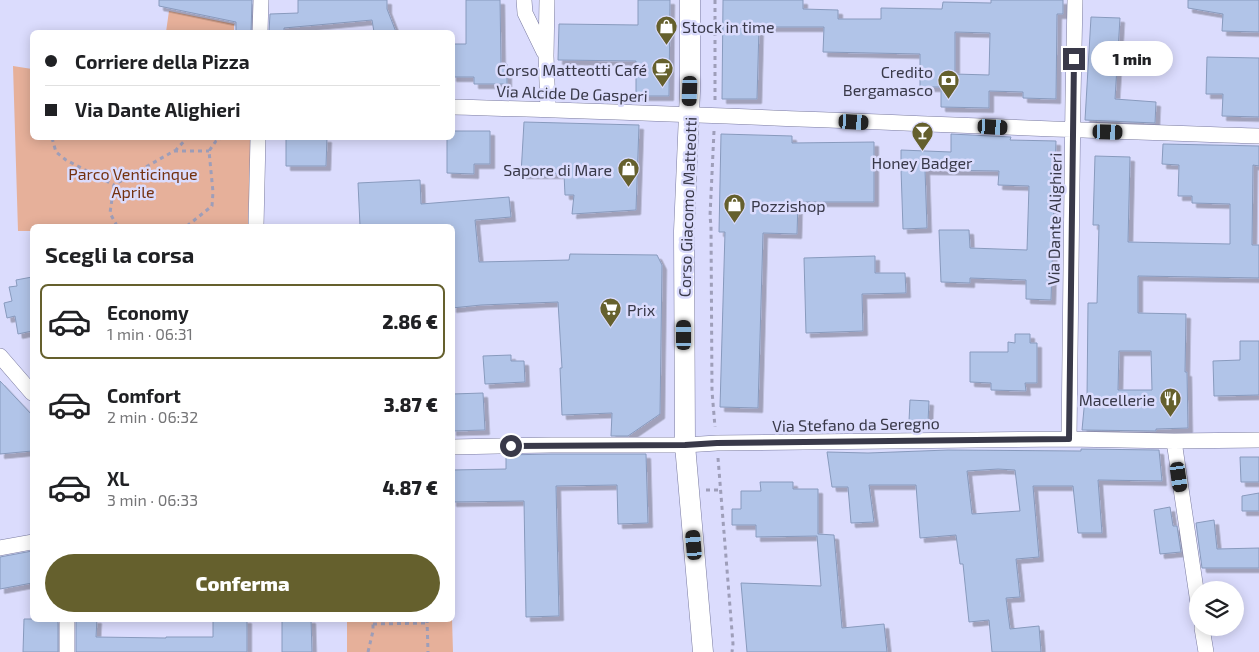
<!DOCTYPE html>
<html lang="it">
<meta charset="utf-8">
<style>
body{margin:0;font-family:"Exo 2",sans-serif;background:#f2f2f2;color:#202124;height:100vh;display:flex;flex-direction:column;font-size:19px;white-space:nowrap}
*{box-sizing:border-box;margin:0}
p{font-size:16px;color:#757577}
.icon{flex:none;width:28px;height:28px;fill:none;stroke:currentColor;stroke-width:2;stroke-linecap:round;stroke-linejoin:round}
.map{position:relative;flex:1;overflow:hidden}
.details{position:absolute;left:30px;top:224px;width:425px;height:398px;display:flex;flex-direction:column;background:#fff;border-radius:8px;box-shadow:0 2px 12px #0003}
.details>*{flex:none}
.top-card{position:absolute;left:30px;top:30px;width:425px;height:110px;border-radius:8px;box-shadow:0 2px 12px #0003;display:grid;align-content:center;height:110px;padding:0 15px;background:#fff}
.fabs{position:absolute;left:1189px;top:581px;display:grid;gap:10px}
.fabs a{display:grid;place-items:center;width:55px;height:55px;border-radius:50%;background:#fff;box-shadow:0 2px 12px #0003;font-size:25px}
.end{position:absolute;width:22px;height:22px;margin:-11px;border:6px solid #393949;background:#fff;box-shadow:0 0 0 2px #fff}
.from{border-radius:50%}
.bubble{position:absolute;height:35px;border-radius:18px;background:#fff;box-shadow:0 2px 12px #0003;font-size:16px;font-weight:800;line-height:35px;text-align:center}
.car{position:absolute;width:15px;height:30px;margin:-15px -8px;border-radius:6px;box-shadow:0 0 4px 1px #0007;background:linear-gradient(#222 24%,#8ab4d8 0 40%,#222 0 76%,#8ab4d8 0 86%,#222 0)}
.top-card b{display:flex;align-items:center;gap:18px;height:48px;font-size:19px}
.top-card b+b{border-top:1px solid #e0e0e0}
.top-card i{width:12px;height:12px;background:#202124}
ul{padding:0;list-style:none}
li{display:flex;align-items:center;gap:15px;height:75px;margin:0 10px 8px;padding:0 5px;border:2px solid transparent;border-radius:8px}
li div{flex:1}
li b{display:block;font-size:19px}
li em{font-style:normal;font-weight:800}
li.current{border-color:#65602d}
li>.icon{width:45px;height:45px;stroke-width:1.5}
h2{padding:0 15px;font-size:22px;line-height:60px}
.cta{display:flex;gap:10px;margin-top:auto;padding:10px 15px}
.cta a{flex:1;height:58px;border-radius:30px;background:#65602d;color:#fff;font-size:20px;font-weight:800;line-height:58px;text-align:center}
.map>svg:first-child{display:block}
.green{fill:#e6b09a}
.building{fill:#b1c4e8;stroke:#889abd;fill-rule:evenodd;filter:url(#shadow)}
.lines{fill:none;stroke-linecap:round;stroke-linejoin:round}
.street-casing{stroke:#7a7ba0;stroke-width:16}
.secondary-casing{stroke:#7a7ba0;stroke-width:21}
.path{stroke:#9e9eb9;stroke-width:3;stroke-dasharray:4 4;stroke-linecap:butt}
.street{stroke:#fff;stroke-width:15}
.secondary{stroke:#fff;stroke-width:20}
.route{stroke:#393949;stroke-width:6}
.labels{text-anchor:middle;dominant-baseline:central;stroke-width:5;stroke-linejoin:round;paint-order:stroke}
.poi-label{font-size:16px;fill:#393949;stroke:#dbdcfd;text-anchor:end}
.street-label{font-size:16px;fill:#393949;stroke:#dbdcfd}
.park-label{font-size:16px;fill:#74310f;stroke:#dbdcfd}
</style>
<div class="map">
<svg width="1259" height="652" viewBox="0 0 1259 652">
<defs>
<filter id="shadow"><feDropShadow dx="4.5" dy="4.5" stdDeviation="0" flood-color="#0004"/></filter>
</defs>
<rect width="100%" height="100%" fill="#dbdcfd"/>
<!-- green -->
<path class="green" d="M169 11 234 24V32H166Z
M13 66 32 69V138H251L248 226H32V231H18Z
M347 619H452L453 652H347Z"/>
<!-- building -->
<path class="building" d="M159 0H252L251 32H236V22L159 6Z
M298 0H387V9L396 32H374L372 20 284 28V32H269L270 14 298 13Z
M466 0H500L501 64H507V84H474V77H452V44H466Z
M638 0H670L669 96H636V61L558 60 559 24 638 25Z
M723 0H803V9L838 10V19H881V8L942 9 943 2 991 3V0H1063V14H1057L1056 99 1023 98V92L989 91V108L941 107V87H920V54L823 52 824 27H759L757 99H722ZM955 32 990 33 989 75 955 74Z
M1188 0H1259V32L1222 31 1223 14 1188 8Z
M1091 17 1120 18 1115 99 1156 102 1155 123 1085 120Z
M1207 57 1259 58V117L1222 116 1223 94H1206Z
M524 122 639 125 636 210 572 214 574 195H565L564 174H521Z
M452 131H490V164H474V174L447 173V138H452Z
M721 134 792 136V143L874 142V202H798L797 234 763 233 758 408 720 407 725 232H719Z
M951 134 1011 137 1010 140 1056 141 1051 300 1026 299V280L970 278V283L941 282 939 230H969L970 248 1027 250 1029 186 998 185 999 171 925 170 927 228 903 229 901 169V150L951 152Z
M286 138H327L326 166H286Z
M1163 144 1259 146V166L1253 165 1252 245H1259V278L1138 276V313L1186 314 1185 372H1187L1188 428 1156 429V431L1082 430 1085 398H1087L1088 303H1097L1099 225H1093L1095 156 1130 157 1128 242 1230 244V204L1192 203V196H1178L1179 165 1162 164ZM1119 351H1151L1152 390H1118Z
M420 180 421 204 509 197 511 217 475 220 479 262 569 260 570 254 657 255 662 265 660 414 628 436H611L612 413 562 415 560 368H562L558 302 481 305 452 308V226H360L358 183Z
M875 256V273H905L906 293 862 294 863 331 806 333 804 258Z
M32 277V331L18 334 15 316 7 318 4 303 12 301 9 287 17 286 16 280Z
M1015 334H1030V343H1037V383H1025L1026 391 991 390V383L970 382V352H1008V342L1015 343Z
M1240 341H1259V395L1214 396 1213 361 1240 360Z
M511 355V361H524L525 382 485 384 483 356Z
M0 381 32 415V451L0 454Z
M483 393 485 430 452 431V394Z
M910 400 929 401 928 422 909 421Z
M1081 449 1159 450 1162 481 1098 480 1102 533H1078L1073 486H1033L1039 557 1016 559 1020 597 1006 598 1010 629 1039 626 1041 652H992L989 620 969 622 963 564H960L956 535 920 538 916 485H869L874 522 851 523 848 487H832L827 452 868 453 948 450 1081 451ZM998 469 1015 470 1020 511 972 514 967 471Z
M551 454H646L648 523 618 524 617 485 556 486 559 616 526 617 524 501 452 502V470L506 469V455Z
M1240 457H1259V482H1241Z
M760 482H793V489H818V534L834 535 842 628 884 624 887 652H747L741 583 821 586 817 536 756 537V525H732V509H741V491H761Z
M1259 493V511H1242V496Z
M1170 507 1173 526H1177L1181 552 1160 554 1154 510Z
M1214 520 1217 549 1259 548V568H1202L1196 523Z
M32 551V583L0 589V557Z
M24 619H58V652H23Z
M76 619H97L96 637 166 638V637H213V619H247V652H76Z
M282 619H311L312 652H282Z"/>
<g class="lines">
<defs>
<path id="street" d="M524 0 525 13 544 52
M547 0 546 56 548 109
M260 32 261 0
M452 107C721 114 990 128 1259 136
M256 226 258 138
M0 356 32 393
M1069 439 1073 98 1075 0
M1174 441 1198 603
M452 447 551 445H685L717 443 1069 439 1174 441 1259 440
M0 548 32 542
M1202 628 1206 652
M67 652V619"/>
<path id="secondary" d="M690 0V91L684 231 685 445 703 652"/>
</defs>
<!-- street casing -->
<use href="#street" class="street-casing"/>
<!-- secondary casing -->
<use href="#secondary" class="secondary-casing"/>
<!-- path -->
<path class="path" d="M715 100V0
M714 131 710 216 711 226 712 391 715 427
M52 138 56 152 66 160 114 185
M175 151 187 138
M117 226 110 213 114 185 174 151H209
M187 226 212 206 213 192 209 151 216 141 222 138
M718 458 733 644 732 652
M706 490H720
M427 619 428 652
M373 624 427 623
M368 652 373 631V619"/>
<!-- street -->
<use href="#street" class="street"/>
<!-- secondary -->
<use href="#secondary" class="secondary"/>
</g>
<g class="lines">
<!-- route -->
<path class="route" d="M511 446 685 445 717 443 1069 439 1074 59"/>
</g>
<!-- icons -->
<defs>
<symbol id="shop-pin" viewBox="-11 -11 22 30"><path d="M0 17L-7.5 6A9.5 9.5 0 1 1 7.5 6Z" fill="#65602d" stroke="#dbdcfd"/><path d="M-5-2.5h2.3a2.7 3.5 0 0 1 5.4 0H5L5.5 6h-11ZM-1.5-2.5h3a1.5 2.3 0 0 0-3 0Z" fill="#fff"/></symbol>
<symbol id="cafe-pin" viewBox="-11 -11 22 30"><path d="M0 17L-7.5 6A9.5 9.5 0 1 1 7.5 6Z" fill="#65602d" stroke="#dbdcfd"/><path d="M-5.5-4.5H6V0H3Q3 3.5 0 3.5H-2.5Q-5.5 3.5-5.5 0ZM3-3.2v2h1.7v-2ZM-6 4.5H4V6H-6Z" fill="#fff"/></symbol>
<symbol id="bank-pin" viewBox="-11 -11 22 30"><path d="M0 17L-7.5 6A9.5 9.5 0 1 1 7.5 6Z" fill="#65602d" stroke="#dbdcfd"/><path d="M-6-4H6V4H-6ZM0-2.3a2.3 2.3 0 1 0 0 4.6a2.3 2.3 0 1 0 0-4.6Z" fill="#fff"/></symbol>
<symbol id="bar-pin" viewBox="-11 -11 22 30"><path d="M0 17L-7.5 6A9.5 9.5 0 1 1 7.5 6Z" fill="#65602d" stroke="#dbdcfd"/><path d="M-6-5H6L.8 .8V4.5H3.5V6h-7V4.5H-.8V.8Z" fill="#fff"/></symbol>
<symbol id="supermarket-pin" viewBox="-11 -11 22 30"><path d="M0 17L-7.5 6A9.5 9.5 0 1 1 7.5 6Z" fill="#65602d" stroke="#dbdcfd"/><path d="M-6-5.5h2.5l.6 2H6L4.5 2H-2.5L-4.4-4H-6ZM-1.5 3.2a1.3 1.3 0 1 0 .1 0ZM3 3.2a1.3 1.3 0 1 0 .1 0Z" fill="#fff"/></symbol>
<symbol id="restaurant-pin" viewBox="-11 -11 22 30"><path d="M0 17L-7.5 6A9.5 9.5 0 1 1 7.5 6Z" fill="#65602d" stroke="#dbdcfd"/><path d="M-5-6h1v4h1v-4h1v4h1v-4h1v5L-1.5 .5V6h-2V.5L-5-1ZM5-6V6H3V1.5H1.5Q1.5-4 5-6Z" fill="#fff"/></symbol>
</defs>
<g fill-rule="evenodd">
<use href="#shop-pin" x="654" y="14" width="25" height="34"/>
<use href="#cafe-pin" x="650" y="56" width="25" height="34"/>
<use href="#bank-pin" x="936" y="68" width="25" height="34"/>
<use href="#bar-pin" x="910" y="120" width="25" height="34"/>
<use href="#shop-pin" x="616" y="156" width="25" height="34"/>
<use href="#shop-pin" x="722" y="192" width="25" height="34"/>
<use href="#supermarket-pin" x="598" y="296" width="25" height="34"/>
<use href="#restaurant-pin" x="1158" y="386" width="25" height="34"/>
</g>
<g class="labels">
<!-- poi labels -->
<g class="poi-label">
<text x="682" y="26" text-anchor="start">Stock in time</text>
<text x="647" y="69">Corso Matteotti Café</text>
<text x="933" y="71">Credito<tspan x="933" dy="18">Bergamasco</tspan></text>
<text x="922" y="162" text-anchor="middle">Honey Badger</text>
<text x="612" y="169">Sapore di Mare</text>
<text x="751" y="205" text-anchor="start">Pozzishop</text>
<text x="627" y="309" text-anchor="start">Prix</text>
<text x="1155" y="399">Macellerie</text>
</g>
<!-- street labels -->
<g class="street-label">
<text transform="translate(572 93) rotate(2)">Via Alcide De Gasperi</text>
<text transform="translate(687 207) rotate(-88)">Corso Giacomo Matteotti</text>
<text transform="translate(1054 219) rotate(-89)">Via Dante Alighieri</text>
<text transform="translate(856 424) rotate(-1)">Via Stefano da Seregno</text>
</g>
<!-- park labels -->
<g class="park-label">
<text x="133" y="173">Parco Venticinque<tspan x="133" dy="18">Aprile</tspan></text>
</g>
</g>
</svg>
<div class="fabs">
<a><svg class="icon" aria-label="layers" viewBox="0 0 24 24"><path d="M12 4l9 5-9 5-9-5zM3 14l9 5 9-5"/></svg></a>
</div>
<i class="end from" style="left:511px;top:446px"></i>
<i class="end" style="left:1074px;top:59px"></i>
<div class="bubble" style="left:1091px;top:41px;width:82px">1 min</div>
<i class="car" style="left:690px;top:91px;rotate:182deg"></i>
<i class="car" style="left:854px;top:122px;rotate:93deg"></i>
<i class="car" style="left:993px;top:127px;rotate:93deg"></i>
<i class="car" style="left:1108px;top:132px;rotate:92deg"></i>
<i class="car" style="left:684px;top:335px;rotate:0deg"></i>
<i class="car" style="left:1179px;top:477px;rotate:172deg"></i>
<i class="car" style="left:694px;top:545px;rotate:355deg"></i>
<div class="top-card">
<b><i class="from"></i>Corriere della Pizza</b>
<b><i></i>Via Dante Alighieri</b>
</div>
<section class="details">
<h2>Scegli la corsa</h2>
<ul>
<li class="current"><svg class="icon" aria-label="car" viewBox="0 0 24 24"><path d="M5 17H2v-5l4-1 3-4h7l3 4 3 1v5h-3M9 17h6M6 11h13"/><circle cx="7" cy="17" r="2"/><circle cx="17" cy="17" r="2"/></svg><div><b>Economy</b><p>1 min · 06:31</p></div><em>2.86 €</em></li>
<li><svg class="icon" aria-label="car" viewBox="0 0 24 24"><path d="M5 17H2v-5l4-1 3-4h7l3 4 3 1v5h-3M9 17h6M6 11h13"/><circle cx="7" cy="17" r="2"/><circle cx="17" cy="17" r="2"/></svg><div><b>Comfort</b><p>2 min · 06:32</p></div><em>3.87 €</em></li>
<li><svg class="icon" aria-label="car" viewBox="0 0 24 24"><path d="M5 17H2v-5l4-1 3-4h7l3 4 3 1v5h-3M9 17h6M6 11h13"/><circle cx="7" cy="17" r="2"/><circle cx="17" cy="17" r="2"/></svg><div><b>XL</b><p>3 min · 06:33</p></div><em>4.87 €</em></li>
</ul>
<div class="cta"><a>Conferma</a></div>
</section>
</div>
